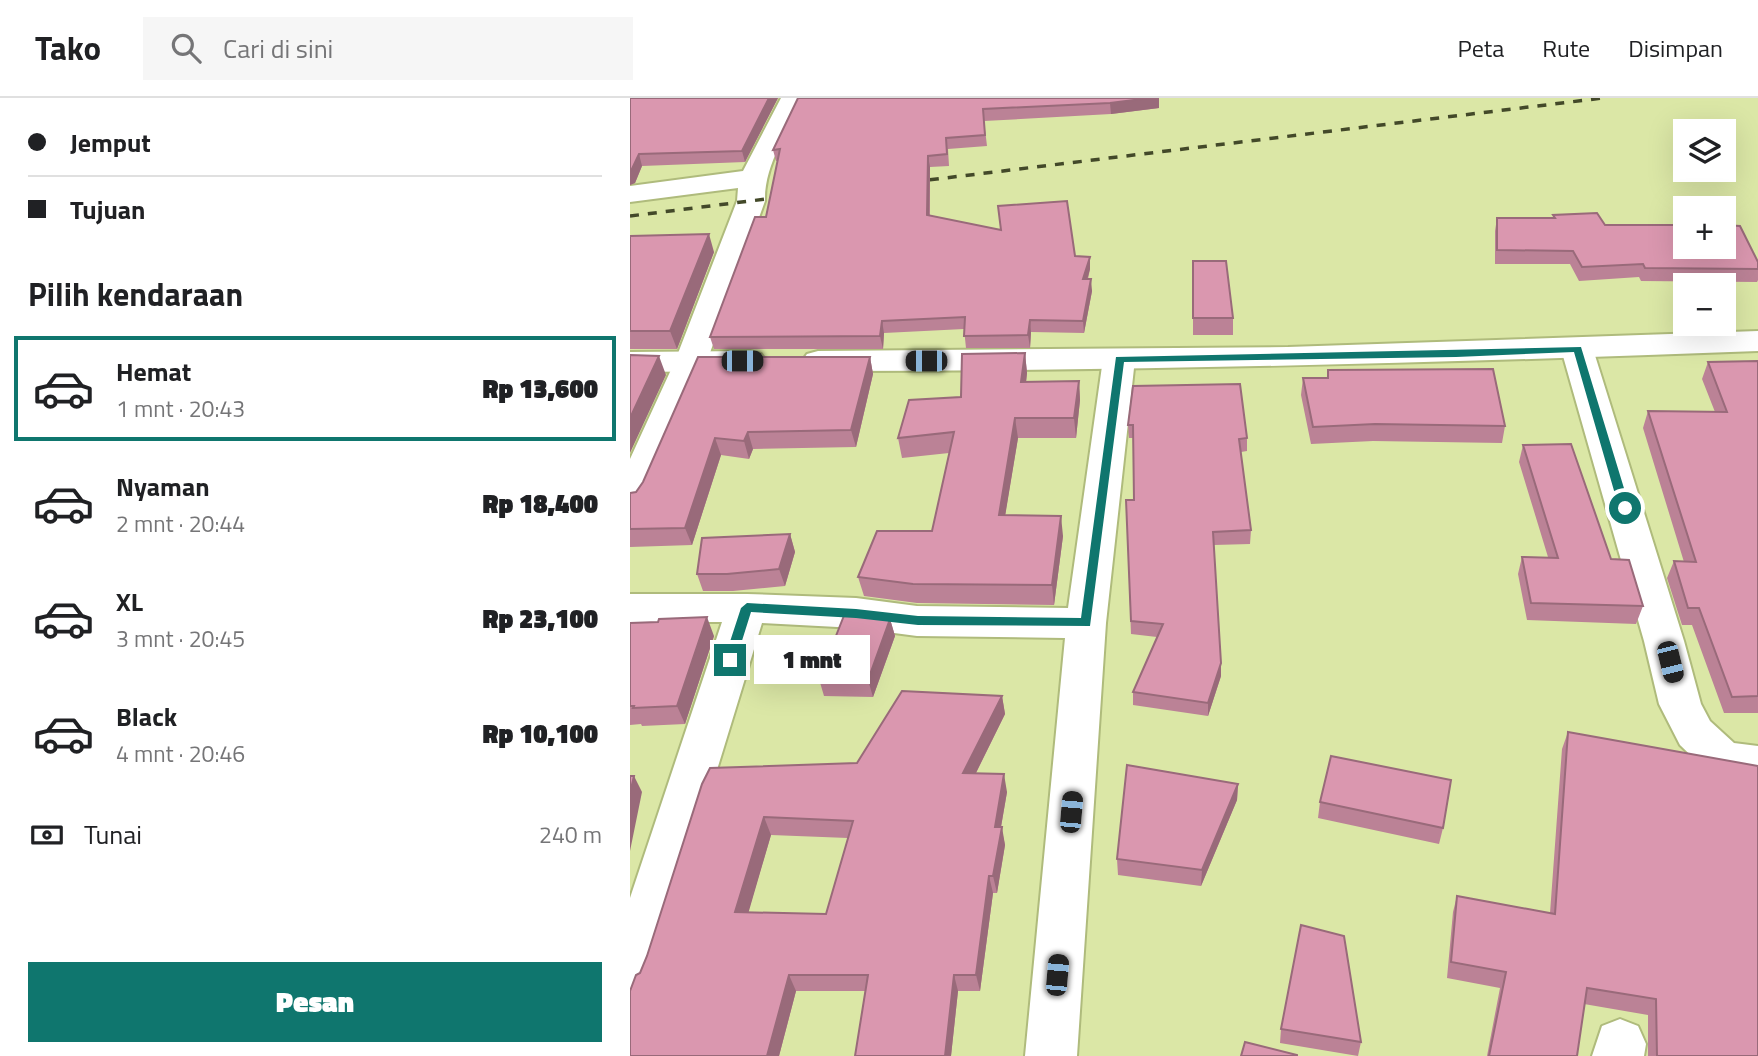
<!DOCTYPE html>
<html lang="id">
<meta charset="utf-8">
<style>
body{margin:0;font-family:"Titillium Web",sans-serif;background:#f6f6f6;color:#202124;height:100vh;display:flex;flex-direction:column;font-size:26px;white-space:nowrap}
*{box-sizing:border-box;margin:0}
p{font-size:23px;color:#757577}
.icon{flex:none;width:38px;height:38px;fill:none;stroke:currentColor;stroke-width:2;stroke-linecap:round;stroke-linejoin:round}
.map{position:relative;flex:1;overflow:hidden}
.panel{display:flex;flex-direction:column;background:#fff;width:630px}
.panel>*{flex:none}
.banner{display:grid;align-content:center;height:154px;padding:0 28px;background:#fff}
.buttons{position:absolute;left:1043px;top:21px;display:grid;gap:14px}
.buttons a{display:grid;place-items:center;width:63px;height:63px;border-radius:0px;background:#fff;box-shadow:0 7px 28px #0002;font-size:35px}
.end{position:absolute;width:32px;height:32px;margin:-16px;border:9px solid #0f766e;background:#fff;box-shadow:0 0 0 4px #fff}
.from{border-radius:50%}
.bubble{position:absolute;height:49px;border-radius:0px;background:#fff;box-shadow:0 7px 28px #0002;font-size:23px;font-weight:800;line-height:49px;text-align:center}
.car{position:absolute;width:21px;height:42px;margin:-21px -10px;border-radius:9px;box-shadow:0 0 5px 2px #0007;background:linear-gradient(#222 24%,#8ab4d8 0 40%,#222 0 76%,#8ab4d8 0 86%,#222 0)}
.banner b{display:flex;align-items:center;gap:24px;height:66px;font-size:26px}
.banner b+b{border-top:2px solid #e0e0e0}
.banner i{width:18px;height:18px;background:#202124}
ul{padding:0;list-style:none}
li{display:flex;align-items:center;gap:21px;height:105px;margin:0 14px 10px;padding:0 14px;border:4px solid transparent;border-radius:0px}
li div{flex:1}
li b{display:block;font-size:26px}
li em{font-style:normal;font-weight:800}
li.active{border-color:#0f766e}
li>.icon{width:63px;height:63px;stroke-width:1.5}
h2{padding:0 28px;font-size:32px;line-height:84px}
.pay{display:flex;align-items:center;gap:18px;height:77px;padding:0 28px;font-size:26px}
.pay p{margin-inline-start:auto}
.button{display:flex;gap:14px;margin-top:auto;padding:14px 28px}
.button a{flex:1;height:80px;border-radius:0px;background:#0f766e;color:#fff;font-size:28px;font-weight:800;line-height:80px;text-align:center}
header{display:flex;align-items:center;gap:42px;box-sizing:border-box;height:98px;padding:0 35px;background:#fff;border-bottom:2px solid #e0e0e0}
header strong{font-size:33px}
nav{display:flex;gap:38px;margin-inline-start:auto;font-size:24px}
.search{width:490px;height:63px;background:#f6f6f6;display:flex;align-items:center;gap:18px;box-sizing:border-box;padding:0 24px;border-radius:0px;color:#757577;font-size:26px}
main{display:flex;flex:1;min-height:0}
.map>svg:first-child{display:block}
.lines{fill:none;stroke-linecap:round;stroke-linejoin:round}
.street-casing{stroke:#afbb7c;stroke-width:4}
.secondary-casing{stroke:#afbb7c;stroke-width:4}
.street{fill:#fff;fill-rule:evenodd}
.secondary{fill:#fff;fill-rule:evenodd}
.rail{stroke:#434929;stroke-width:3.5;stroke-dasharray:9 9;stroke-linecap:butt}
.wall{fill:#bb8296;fill-rule:evenodd}
.shaded-wall{fill:#996a7a}
.building{fill:#da97af;stroke:#996a7a;stroke-width:2;fill-rule:evenodd}
.route{fill:#0f766e}
</style>
<header>
<strong>Tako</strong>
<div class="search"><svg class="icon" aria-label="search" viewBox="0 0 24 24"><circle cx="10" cy="10" r="6"/><path d="M15 15l6 6"/></svg>Cari di sini</div>
<nav><a>Peta</a><a>Rute</a><a>Disimpan</a></nav>
</header>
<main>
<section class="panel">
<div class="banner">
<b><i class="from"></i>Jemput</b>
<b><i></i>Tujuan</b>
</div>
<h2>Pilih kendaraan</h2>
<ul>
<li class="active"><svg class="icon" aria-label="car" viewBox="0 0 24 24"><path d="M5 17H2v-5l4-1 3-4h7l3 4 3 1v5h-3M9 17h6M6 11h13"/><circle cx="7" cy="17" r="2"/><circle cx="17" cy="17" r="2"/></svg><div><b>Hemat</b><p>1 mnt · 20:43</p></div><em>Rp 13,600</em></li>
<li><svg class="icon" aria-label="car" viewBox="0 0 24 24"><path d="M5 17H2v-5l4-1 3-4h7l3 4 3 1v5h-3M9 17h6M6 11h13"/><circle cx="7" cy="17" r="2"/><circle cx="17" cy="17" r="2"/></svg><div><b>Nyaman</b><p>2 mnt · 20:44</p></div><em>Rp 18,400</em></li>
<li><svg class="icon" aria-label="car" viewBox="0 0 24 24"><path d="M5 17H2v-5l4-1 3-4h7l3 4 3 1v5h-3M9 17h6M6 11h13"/><circle cx="7" cy="17" r="2"/><circle cx="17" cy="17" r="2"/></svg><div><b>XL</b><p>3 mnt · 20:45</p></div><em>Rp 23,100</em></li>
<li><svg class="icon" aria-label="car" viewBox="0 0 24 24"><path d="M5 17H2v-5l4-1 3-4h7l3 4 3 1v5h-3M9 17h6M6 11h13"/><circle cx="7" cy="17" r="2"/><circle cx="17" cy="17" r="2"/></svg><div><b>Black</b><p>4 mnt · 20:46</p></div><em>Rp 10,100</em></li>
</ul>
<div class="pay"><svg class="icon" aria-label="cash" viewBox="0 0 24 24"><path d="M3 7h18v10H3z"/><circle cx="12" cy="12" r="2"/></svg>Tunai<p>240 m</p></div>
<div class="button"><a>Pesan</a></div>
</section>
<div class="map">
<svg width="1128" height="958" viewBox="0 0 1128 958">
<rect width="100%" height="100%" fill="#dbe7a6"/>
<g class="lines">
<defs>
<path id="street" d="M151 0H175C159 32 134 66 135 103L77 263 18 400 13 409 0 412V361L45 263 107 103 108 90 0 104V88L113 73Z
M947 241 958 244 963 251 1054 543 1071 606 1080 623 1104 645 1128 648V684L1078 674 1050 647 1029 606 1014 543 931 251 936 244Z
M489 251 500 254 505 261 476 525 447 958H395L435 540 287 538 226 530 132 525 25 874 18 890 0 897V800L92 524H0V496H117L226 500 287 508 438 510 473 261 478 254Z
M990 921 1008 928 1016 946 1014 958H962L972 928Z"/>
<path id="secondary" d="M1128 233V253C815 265 502 273 188 273L177 270 172 263 177 256 188 253 658 249Z
M120 253 131 256 136 263 131 270 120 273 0 274V254Z"/>
</defs>
<!-- street casing -->
<use href="#street" class="street-casing"/>
<!-- secondary casing -->
<use href="#secondary" class="secondary-casing"/>
<!-- street -->
<use href="#street" class="street"/>
<!-- secondary -->
<use href="#secondary" class="secondary"/>
<!-- rail -->
<path class="rail" d="M282 84 973 0
M0 118 160 98"/>
</g>
<!-- wall -->
<path class="wall" d="M0 0H148L115 64 12 68 5 85 0 87Z
M168 0H529V10L481 16 354 23 357 48 318 51 319 68 300 69V118L445 158 460 159V171L458 181 462 193 454 235 401 234 400 250H336L334 231 254 235 253 251H84L80 239 136 119 148 63H146L143 52Z
M923 117 975 127 1128 164V182L1127 184 1011 183 1009 179 949 183 940 166H865V133L867 120H923Z
M0 138 84 154 47 251H0Z
M563 163 603 220V237H563Z
M395 255 397 275 396 284 449 283 450 302 446 340H388L375 417 433 438 424 507 287 505 234 498 228 479 302 433 319 355 272 360 268 340Z
M68 259H240L243 276 226 349 123 351 119 361 91 357 62 447 0 449V395L6 394 13 384Z
M1128 263V615H1094L1062 527H1052L1037 480 1044 463 1054 464 1013 330 1018 313 1085 314 1072 281 1078 264Z
M698 272 875 328 872 345 743 343 681 346 671 297 673 280H697Z
M498 327 617 340V353L611 354 621 432 620 446 584 447 591 578 578 618 503 607V594L527 539 501 536 496 402H504L503 340H499Z
M893 347 981 461 1013 508 1006 526 897 522 888 476 892 459H918L889 364Z
M160 436 165 454 155 488 103 493H73L67 476Z
M260 521 265 538 243 599 194 598 189 581Z
M0 525 84 538 55 626 12 628 11 626 0 627Z
M372 598 375 616 346 675 377 694 371 729 375 747 367 795H363L350 893H328L321 958H225L235 893H166L149 958 10 875 17 858 72 686 227 665ZM141 737 218 740 196 816 118 814Z
M938 634 1128 958H1018V917L954 906 947 958H857L870 890 817 880 823 814 827 798 920 815 932 651Z
M608 686 607 702 571 788 488 777 487 761Z
M690 704 813 730 809 746 688 720Z
M651 931 731 944 728 958 650 945Z"/>
<!-- shaded-wall -->
<path class="shaded-wall" d="M139 0H148L115 64 112 53Z
M520 0H529V10L481 16 480 5Z
M9 56 12 68 5 85 0 87V73Z
M298 58 300 69 299 129 297 117Z
M79 136 84 154 47 251 40 233Z
M460 159V171L454 193 453 181Z
M461 181 462 193 454 235 453 223Z
M400 222 401 234 400 250 398 237Z
M252 223 254 235 253 251 250 238Z
M395 255 397 275 394 303 391 284Z
M29 258 36 277 0 355V320Z
M240 259 243 276 226 349 221 332Z
M449 283 450 302 446 340 444 320Z
M385 320 388 340 372 437 369 417Z
M118 334 123 351 119 361 114 343Z
M85 340 91 357 62 447 55 430Z
M431 418 433 438 424 507 422 487Z
M160 436 165 454 155 488 149 471Z
M77 519 84 538 55 626 47 608Z
M260 521 265 538 243 599 238 582Z
M591 565V578L578 618V605Z
M372 598 375 616 337 693 333 675Z
M374 676 377 694 368 746 365 729Z
M4 678 12 694 0 753V695Z
M608 686 607 702 571 788 572 772Z
M134 719 141 737 114 830 105 814Z
M372 729 375 747 367 795 363 778Z
M359 778 363 795 350 893 346 877Z
M159 877 166 893 149 958H137Z
M324 877 328 893 321 958H315Z"/>
<!-- building -->
<path class="building" d="M0 0H139L112 53 9 56 1 73H0Z
M168 0H520L480 5 353 11 355 37 316 40 317 56 298 58 297 117 371 132 368 108 437 103 445 158 460 159 453 181H461L453 223 400 222 398 237 334 238 335 219 252 223 250 238 80 239 125 119H136L150 51 143 52Z
M967 115 975 127H1055V149H1094V127L1110 128 1128 164V171L1015 170 1013 166 952 169 943 153 867 152V120H925L923 117Z
M79 136 40 233H0V138Z
M563 163H596L603 220H563Z
M395 255 391 284 449 283 444 320H385L369 417 431 418 422 487 283 486 228 479 247 433H302L324 334 268 340 279 302 331 299 332 256Z
M0 257 29 258 0 320Z
M68 259H240L221 332 118 334 114 343 85 340 55 430 0 431V395L6 394 13 384Z
M1128 263V598L1102 599 1069 510H1058L1044 463 1066 464 1018 313 1097 314 1078 264Z
M863 271 875 328 745 326 683 329 673 280H698V272Z
M610 286 617 340 609 341 621 432 583 434 591 565 578 605 503 594 533 526 501 523 496 402H504L503 327H498L503 288Z
M941 346 981 461 999 462 1013 508 901 505 892 459 928 460 893 347Z
M160 436 149 471 97 476H67L72 440Z
M215 515 260 521 238 582 189 581Z
M77 519 47 608 3 610 4 608H0V525L28 524 29 521Z
M272 593 372 598 333 675 374 676 365 729H372L363 778H359L346 877H324L315 958H225L238 877H159L137 958H146H0V893L6 877 10 875 17 858 72 686 80 670 227 665ZM134 719 223 723 196 816 105 814Z
M938 634 1128 668V958H1027L1026 901 957 890 947 958H859L876 874 821 864 827 798 925 816Z
M701 658 821 682 813 730 690 704Z
M497 667 608 686 572 772 487 761Z
M0 678H4L0 695Z
M671 827 714 838 731 944 651 931Z
M615 944 667 957V958H611Z"/>
<!-- route -->
<path class="route" d="M951 249 1000 410 999 413 989 410 944 254 826 259 494 264 460 528 288 527 226 520 121 514 105 565 100 566 94 562 111 510 117 505 226 511 288 518 451 520 486 259Z"/>
</svg>
<div class="buttons">
<a><svg class="icon" aria-label="layers" viewBox="0 0 24 24"><path d="M12 4l9 5-9 5-9-5zM3 14l9 5 9-5"/></svg></a>
<a>+</a>
<a>−</a>
</div>
<i class="end from" style="left:995px;top:410px"></i>
<i class="end" style="left:100px;top:562px"></i>
<div class="bubble" style="left:124px;top:537px;width:116px">1 mnt</div>
<i class="car" style="left:112px;top:263px;rotate:90deg"></i>
<i class="car" style="left:296px;top:263px;rotate:270deg"></i>
<i class="car" style="left:1040px;top:564px;rotate:166deg"></i>
<i class="car" style="left:441px;top:714px;rotate:5deg"></i>
<i class="car" style="left:427px;top:877px;rotate:5deg"></i>
</div>
</main>
